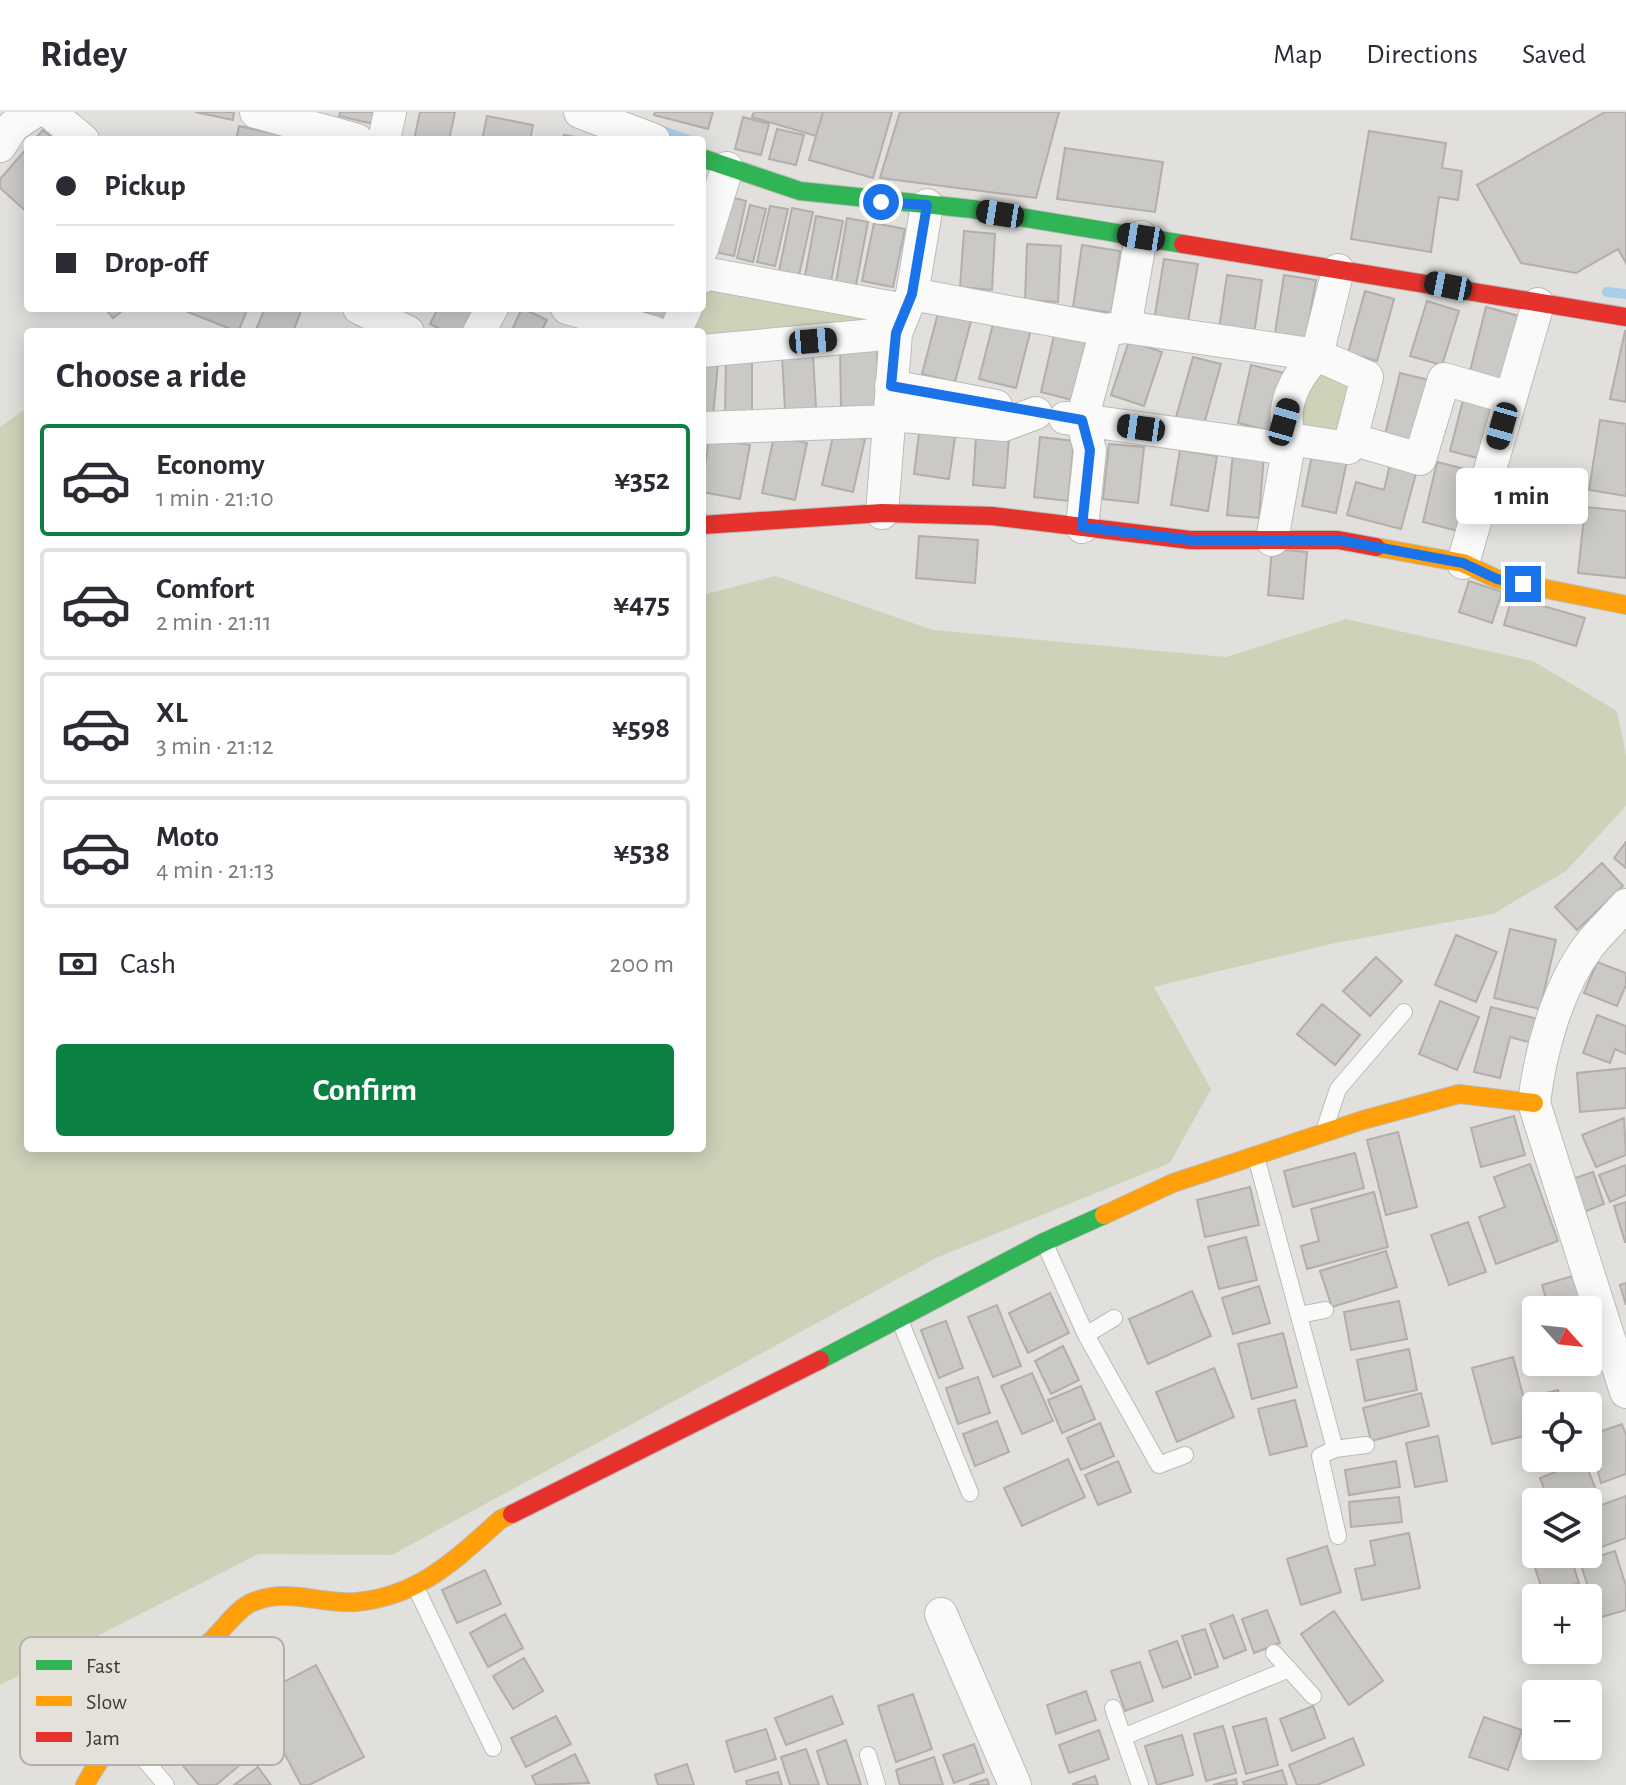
<!DOCTYPE html>
<meta charset="utf-8">
<style>
body{margin:0;font-family:"Alegreya Sans",sans-serif;background:#f7f7f7;color:#2b2b33;height:100vh;display:flex;flex-direction:column;font-size:30px;white-space:nowrap}
*{box-sizing:border-box;margin:0}
p{font-size:26px;color:#7c7c81}
.icon{flex:none;width:44px;height:44px;fill:none;stroke:currentColor;stroke-width:2;stroke-linecap:round;stroke-linejoin:round}
.map{position:relative;flex:1;overflow:hidden}
.sheet{position:absolute;left:24px;top:216px;width:682px;height:824px;display:flex;flex-direction:column;background:#fff;border-radius:8px;box-shadow:0 4px 20px #0003}
.sheet>*{flex:none}
.guide{position:absolute;left:24px;top:24px;width:682px;height:176px;border-radius:8px;box-shadow:0 4px 20px #0003;display:grid;align-content:center;height:176px;padding:0 32px;background:#fff}
.needle{width:52px;rotate:117deg}
.tools{position:absolute;left:1522px;top:1184px;display:grid;gap:16px}
.tools a{display:grid;place-items:center;width:80px;height:80px;border-radius:8px;background:#fff;box-shadow:0 4px 20px #0003;font-size:40px}
.end{position:absolute;width:36px;height:36px;margin:-18px;border:10px solid #1a73e8;background:#fff;box-shadow:0 0 0 4px #fff}
.from{border-radius:50%}
.bubble{position:absolute;height:56px;border-radius:8px;background:#fff;box-shadow:0 4px 20px #0003;font-size:26px;font-weight:600;line-height:56px;text-align:center}
.car{position:absolute;width:24px;height:48px;margin:-24px -12px;border-radius:10px;box-shadow:0 0 6px 2px #0007;background:linear-gradient(#222 24%,#8ab4d8 0 40%,#222 0 76%,#8ab4d8 0 86%,#222 0)}
.guide b{display:flex;align-items:center;gap:28px;height:76px;font-size:30px}
.guide b+b{border-top:2px solid #e1e1e2}
.guide i{width:20px;height:20px;background:#2b2b33}
ul{padding:0;list-style:none}
li{display:flex;align-items:center;gap:24px;height:112px;margin:0 16px 12px;padding:0 16px;border:4px solid #e1e1e2;border-radius:8px}
li div{flex:1}
li b{display:block;font-size:30px}
li em{font-style:normal;font-weight:600}
li.selected{border-color:#0b8043}
li>.icon{width:72px;height:72px;stroke-width:1.5}
h2{padding:0 32px;font-size:36px;line-height:96px}
.pay{display:flex;align-items:center;gap:20px;height:88px;padding:0 32px;font-size:30px}
.pay p{margin-inline-start:auto}
.primary-button{display:flex;gap:16px;margin-top:auto;padding:16px 32px}
.primary-button a{flex:1;height:92px;border-radius:8px;background:#0b8043;color:#fff;font-size:32px;font-weight:600;line-height:92px;text-align:center}
header{display:flex;align-items:center;gap:48px;box-sizing:border-box;height:112px;padding:0 40px;background:#fff;border-bottom:2px solid #e1e1e2}
header strong{font-size:38px}
nav{display:flex;gap:44px;margin-inline-start:auto;font-size:28px}
.map>svg:first-child{display:block}
.green{fill:#cdd3b9}
.lines{fill:none;stroke-linecap:round;stroke-linejoin:round}
.stream{stroke:#a9ceea;stroke-width:10}
.building{fill:#cbc9c6;stroke:#b1aeac;stroke-width:2}
.lane-casing{stroke:#bdbbb8;stroke-width:18}
.street-casing{stroke:#bdbbb8;stroke-width:34}
.fast-casing{stroke:#bdbbb8;stroke-width:20}
.slow-casing{stroke:#bdbbb8;stroke-width:20}
.jam-casing{stroke:#bdbbb8;stroke-width:20}
.lane{stroke:#fbfafa;stroke-width:16}
.street{stroke:#fbfafa;stroke-width:32}
.fast{stroke:#30b455;stroke-width:18}
.slow{stroke:#ff9f0a;stroke-width:18}
.jam{stroke:#e5322d;stroke-width:18}
.route{stroke:#1a73e8;stroke-width:10}
.key{fill:#e4e1da;stroke:#b2b0aa;stroke-width:2}
.key-label{font-size:22px;fill:#3d3c39}
</style>
<header>
<strong>Ridey</strong>
<nav><a>Map</a><a>Directions</a><a>Saved</a></nav>
</header>
<div class="map">
<svg width="1626" height="1673" viewBox="0 0 1626 1673">
<rect width="100%" height="100%" fill="#e2e0dc"/>
<!-- green -->
<path class="green" d="M709 167 880 200 875 217 702 228V220H691L695 196H702V182Z
M1318 255 1355 268 1339 328 1297 322 1303 267Z
M28 295V1036H702V483L776 464 933 518 1226 545 1346 507 1533 549 1617 599 1626 643V694L1566 759 1493 802 1335 831 1154 875 1211 977 1170 1051 936 1146 392 1443 259 1442 0 1573V315Z"/>
<g class="lines">
<!-- stream -->
<path class="stream" d="M657 17 688 28
M1607 180 1626 182"/>
</g>
<!-- building -->
<path class="building" d="M195 0H234L233 8Z
M340 0H381L378 13 339 4Z
M420 0H455L449 28H414Z
M655 0H713L708 17 654 3Z
M754 0H823L816 24 752 5Z
M823 0H892L873 66 809 48Z
M900 0H1059L1036 86 880 66Z
M1605 0H1626V151L1618 137 1576 161 1521 151 1477 73Z
M487 4 533 13 530 28H482Z
M743 5 769 12 761 43 735 37Z
M239 14 304 28H236Z
M777 17 804 23 796 53 769 47Z
M43 18 55 28H34Z
M1369 19 1446 31 1442 56 1462 59 1458 88 1439 85 1431 140 1351 127Z
M564 23 591 28H563Z
M28 35V101L0 76V67Z
M1065 36 1163 50 1155 100 1057 87Z
M727 84 746 89 734 144 715 140Z
M750 93 766 97 753 150 737 146Z
M770 94 788 97 775 154 757 150Z
M792 96 813 100 799 163 779 159Z
M816 104 843 109 831 169 805 164Z
M847 106 868 110 856 173 836 170Z
M874 111 905 117 893 175 862 169Z
M964 119 995 122 992 178 960 175Z
M1027 132 1061 134 1058 190 1025 188Z
M1082 133 1120 139 1112 201 1073 195Z
M1164 147 1198 152 1187 215 1154 209Z
M1227 163 1262 168 1254 222 1219 217Z
M1284 163 1316 168 1306 226 1275 221Z
M1365 179 1394 187 1377 249 1348 241Z
M1427 189 1459 199 1442 253 1410 244Z
M1486 195 1519 204 1503 268 1470 259Z
M105 196H126L113 206Z
M178 196H248L238 220Z
M265 196H302L293 220H255Z
M438 196H477L464 220H446L430 212Z
M522 196 547 208 541 220H511Z
M636 196H673L666 210Z
M938 201 971 209 955 270 922 262Z
M994 208 1031 217 1016 276 979 267Z
M1055 219 1087 226 1072 288 1041 280Z
M1625 219H1626V290L1610 287Z
M1129 229 1162 240 1144 294 1111 283Z
M877 231 878 297 841 298 840 232Z
M813 243 816 296 785 298 782 244Z
M1193 245 1221 252 1204 312 1176 305Z
M726 247H752V304H725Z
M702 250 718 251 713 304 702 303Z
M1251 253 1284 261 1271 319 1238 311Z
M1400 261 1429 268 1414 330 1385 323Z
M1463 288 1495 296 1481 347 1450 339Z
M1600 308 1626 312V384L1589 378Z
M920 313 956 318 949 367 914 362Z
M834 320 865 327 853 380 822 373Z
M774 324 807 331 795 388 762 381Z
M976 324 1009 326 1005 376 973 373Z
M709 325 750 333 740 387 702 380Z
M1040 325 1074 329 1068 389 1034 385Z
M1109 332 1144 335 1138 391 1103 387Z
M1313 337 1348 344 1336 401 1302 394Z
M1180 338 1217 344 1208 399 1171 393Z
M1233 340 1264 343 1259 406 1227 403Z
M1391 348 1418 354 1401 417 1347 403 1356 370 1384 378Z
M1437 350 1473 359 1458 419 1423 410Z
M1585 395 1626 399V466L1578 461Z
M919 424 978 428 975 471 916 466Z
M1272 437 1307 440 1303 487 1268 483Z
M1469 469 1502 480 1492 511 1459 500Z
M1512 485 1585 506 1576 534 1504 513Z
M1626 730V756L1614 746Z
M1602 751 1623 774 1577 818 1555 795Z
M1510 817 1556 828 1540 897 1494 886Z
M1456 823 1497 840 1476 890 1435 873Z
M1376 845 1402 869 1370 904 1343 879Z
M1597 850 1626 861V873L1617 894 1584 881Z
M1440 889 1479 905 1457 958 1419 942Z
M1322 892 1360 923 1335 953 1297 922Z
M1491 895 1538 907 1532 931 1510 925 1500 966 1474 960Z
M1597 903 1626 914V942L1615 937 1610 951 1583 941Z
M1626 956V996L1580 1000 1577 961Z
M1514 1004 1525 1043 1481 1055 1471 1016Z
M1624 1006 1626 1043 1596 1055 1582 1023Z
M1398 1020 1417 1095 1386 1103 1367 1028Z
M1355 1041 1364 1076 1293 1095 1284 1059Z
M1530 1052 1558 1129 1496 1152 1479 1105 1505 1095 1494 1065Z
M1626 1053V1083L1610 1090 1599 1063Z
M1593 1060 1604 1092 1584 1100 1572 1067Z
M1250 1075 1259 1113 1205 1125 1197 1088Z
M1374 1080 1388 1135 1307 1157 1301 1134 1319 1129 1311 1097Z
M1626 1090V1130H1625L1614 1094Z
M1468 1110 1486 1160 1449 1173 1431 1123Z
M1246 1125 1257 1168 1219 1177 1208 1135Z
M1386 1139 1397 1175 1332 1195 1320 1159Z
M1576 1163 1586 1198H1549L1542 1173Z
M1626 1171V1193L1620 1173Z
M1259 1174 1270 1211 1233 1222 1222 1186Z
M1192 1179 1211 1224 1148 1252 1129 1207Z
M1050 1181 1069 1221 1028 1241 1009 1201Z
M1399 1189 1407 1227 1351 1238 1344 1200Z
M997 1193 1021 1254 993 1265 968 1205Z
M946 1209 963 1256 939 1266 921 1218Z
M1283 1221 1297 1275 1252 1287 1238 1232Z
M1063 1234 1079 1268 1051 1282 1035 1249Z
M1409 1237 1417 1278 1365 1289 1357 1248Z
M1513 1245 1524 1287 1558 1278 1562 1294H1536V1321L1492 1332 1472 1256Z
M1214 1256 1234 1305 1177 1330 1156 1280Z
M1032 1261 1053 1309 1022 1322 1001 1274Z
M978 1265 990 1301 958 1312 946 1276Z
M1081 1274 1095 1307 1062 1321 1048 1288Z
M1421 1281 1429 1314 1371 1329 1363 1296Z
M1295 1288 1307 1334 1270 1343 1258 1297Z
M997 1309 1009 1340 975 1354 963 1322Z
M1100 1311 1114 1344 1081 1358 1067 1326Z
M1622 1312 1626 1323V1362L1601 1371 1588 1324Z
M1438 1324 1447 1369 1415 1375 1406 1331Z
M1068 1347 1085 1385 1022 1414 1004 1376Z
M1584 1348 1598 1383 1581 1390H1549L1540 1366Z
M1118 1349 1131 1380 1098 1393 1085 1363Z
M1396 1349 1400 1375 1349 1383 1345 1358Z
M1626 1384V1426L1588 1440V1398Z
M1399 1385 1402 1410 1351 1415 1349 1390Z
M1409 1421 1420 1476 1362 1488 1355 1457 1375 1453 1370 1429Z
M1536 1423V1442H1570L1579 1471 1544 1483 1525 1426Z
M1327 1434 1341 1480 1301 1493 1287 1447Z
M1615 1439 1626 1474V1498L1598 1506 1580 1450Z
M485 1458 501 1492 457 1511 442 1478Z
M1267 1498 1280 1531 1254 1541 1242 1507Z
M1334 1499 1383 1569 1349 1593 1301 1522Z
M505 1502 523 1536 488 1555 470 1521Z
M1233 1503 1246 1538 1224 1547 1210 1512Z
M1205 1517 1218 1555 1195 1563 1182 1524Z
M1177 1529 1191 1566 1163 1576 1149 1539Z
M524 1546 543 1579 513 1597 493 1564Z
M1140 1550 1153 1589 1125 1599 1111 1559Z
M316 1553 364 1645 309 1673H301L255 1585Z
M1086 1579 1096 1608 1056 1622 1047 1593Z
M913 1582 932 1637 896 1650 878 1594Z
M832 1584 843 1612 786 1633 775 1606Z
M1313 1594 1325 1626 1292 1639 1280 1607Z
M556 1604 571 1632 526 1655 511 1626Z
M1484 1605 1522 1618 1508 1658 1469 1645Z
M1266 1606 1278 1653 1246 1662 1233 1615Z
M1223 1614 1236 1661 1206 1669 1194 1622Z
M220 1615 247 1647 216 1673H199L179 1649Z
M766 1617 776 1647 735 1660 726 1629Z
M1099 1618 1109 1647 1069 1661 1059 1633Z
M1182 1623 1193 1663 1157 1673 1145 1634Z
M1353 1626 1364 1653 1317 1673H1297L1289 1653Z
M846 1628 861 1673H828L817 1639Z
M974 1632 984 1660 954 1671 943 1643Z
M806 1637 819 1673H790L781 1645Z
M575 1642 589 1671 536 1673 532 1664Z
M934 1645 943 1673H900L896 1658Z
M687 1652 694 1673H658L655 1663Z
M258 1655 271 1673H234Z
M1282 1658 1287 1673H1244L1243 1670Z
M778 1660 782 1673H747L746 1669Z
M1095 1664 1098 1673H1073V1672Z
M987 1667 989 1673H969Z
M1236 1667 1237 1673H1213Z"/>
<g class="lines">
<defs>
<path id="lane" d="M1325 1016 1338 977 1404 900
M1256 1045 1335 1337 1320 1344 1338 1424
M1044 1130 1086 1223
M1299 1203 1325 1198
M1114 1206 1086 1223 1159 1353 1185 1343
M901 1211 970 1381
M1335 1337 1366 1333
M416 1476 493 1636
M1274 1541 1313 1584
M1113 1596 1140 1673
M120 1619 166 1673
M1123 1625 1289 1557
M868 1643 877 1673"/>
<path id="street" d="M49 0 83 28
M256 0 357 28
M580 0 654 28
M384 28 390 0
M0 34 13 14 34 0
M927 93 912 182 1106 218
M702 137 727 56
M1338 158 1317 243 1367 265 1351 327
M702 165 704 161 905 198
M359 196 408 220
M567 196 653 220
M1125 215 1141 125
M479 220 492 196
M675 220 686 196
M702 239 896 221
M891 274 996 294
M1065 306 1082 308 1090 338 1082 415
M702 316 889 309 903 304 1004 313 1036 301
M1290 327C1279 296 1295 265 1317 243
M1289 337 1082 308 1106 218 1125 215 1317 243
M882 401 896 221 912 182
M1272 428 1290 327 1348 336 1351 327 1420 347 1444 267 1510 286
M1463 451 1538 192
M1626 793C1614 807 1599 820 1588 835 1557 877 1540 940 1534 991L1626 1280
M941 1502 1015 1673"/>
<path id="fast" d="M702 46 800 79 972 97 1183 132
M820 1248 1044 1130 1104 1103"/>
<path id="slow" d="M1376 435 1463 451 1497 467 1626 493
M1104 1103 1173 1071 1363 1008 1459 982 1534 991
M85 1673C116 1614 165 1572 213 1527 224 1516 239 1495 253 1490 288 1475 321 1493 356 1490 420 1484 456 1447 501 1407L512 1402"/>
<path id="jam" d="M1183 132 1626 205
M702 413 882 401 992 404 1190 428H1338L1376 435
M512 1402 820 1248"/>
</defs>
<!-- lane casing -->
<use href="#lane" class="lane-casing"/>
<!-- street casing -->
<use href="#street" class="street-casing"/>
<!-- fast casing -->
<use href="#fast" class="fast-casing"/>
<!-- slow casing -->
<use href="#slow" class="slow-casing"/>
<!-- jam casing -->
<use href="#jam" class="jam-casing"/>
<!-- lane -->
<use href="#lane" class="lane"/>
<!-- street -->
<use href="#street" class="street"/>
<!-- fast -->
<use href="#fast" class="fast"/>
<!-- slow -->
<use href="#slow" class="slow"/>
<!-- jam -->
<use href="#jam" class="jam"/>
</g>
<g class="lines">
<!-- route -->
<path class="route" d="M881 90 927 93 912 182 896 221 891 274 1082 308 1090 338 1082 415 1190 428H1338L1463 451 1497 467 1523 472"/>
</g>
<!-- legend -->
<rect x="20" y="1525" width="264" height="128" rx="12" class="key"/>
<rect x="36" y="1548" width="36" height="10" fill="#30b455"/>
<rect x="36" y="1584" width="36" height="10" fill="#ff9f0a"/>
<rect x="36" y="1620" width="36" height="10" fill="#e5322d"/>
<g class="key-label">
<text x="86" y="1561">Fast</text>
<text x="86" y="1597">Slow</text>
<text x="86" y="1633">Jam</text>
</g>
</svg>
<div class="tools">
<a><svg class="needle" viewBox="-14 -14 28 28"><path d="M0-13l5 13h-10z" fill="#e53935"/><path d="M0 13l5-13h-10z" fill="#7c7c81"/></svg></a>
<a><svg class="icon" aria-label="locate" viewBox="0 0 24 24"><circle cx="12" cy="12" r="6"/><path d="M12 2v4M12 18v4M2 12h4M18 12h4"/></svg></a>
<a><svg class="icon" aria-label="layers" viewBox="0 0 24 24"><path d="M12 4l9 5-9 5-9-5zM3 14l9 5 9-5"/></svg></a>
<a>+</a>
<a>−</a>
</div>
<i class="end from" style="left:881px;top:90px"></i>
<i class="end" style="left:1523px;top:472px"></i>
<div class="bubble" style="left:1456px;top:356px;width:132px">1 min</div>
<i class="car" style="left:1000px;top:102px;rotate:279deg"></i>
<i class="car" style="left:1141px;top:125px;rotate:279deg"></i>
<i class="car" style="left:1448px;top:174px;rotate:281deg"></i>
<i class="car" style="left:813px;top:229px;rotate:85deg"></i>
<i class="car" style="left:1284px;top:310px;rotate:16deg"></i>
<i class="car" style="left:1502px;top:314px;rotate:196deg"></i>
<i class="car" style="left:1141px;top:316px;rotate:278deg"></i>
<div class="guide">
<b><i class="from"></i>Pickup</b>
<b><i></i>Drop-off</b>
</div>
<section class="sheet">
<h2>Choose a ride</h2>
<ul>
<li class="selected"><svg class="icon" aria-label="car" viewBox="0 0 24 24"><path d="M5 17H2v-5l4-1 3-4h7l3 4 3 1v5h-3M9 17h6M6 11h13"/><circle cx="7" cy="17" r="2"/><circle cx="17" cy="17" r="2"/></svg><div><b>Economy</b><p>1 min · 21:10</p></div><em>¥352</em></li>
<li><svg class="icon" aria-label="car" viewBox="0 0 24 24"><path d="M5 17H2v-5l4-1 3-4h7l3 4 3 1v5h-3M9 17h6M6 11h13"/><circle cx="7" cy="17" r="2"/><circle cx="17" cy="17" r="2"/></svg><div><b>Comfort</b><p>2 min · 21:11</p></div><em>¥475</em></li>
<li><svg class="icon" aria-label="car" viewBox="0 0 24 24"><path d="M5 17H2v-5l4-1 3-4h7l3 4 3 1v5h-3M9 17h6M6 11h13"/><circle cx="7" cy="17" r="2"/><circle cx="17" cy="17" r="2"/></svg><div><b>XL</b><p>3 min · 21:12</p></div><em>¥598</em></li>
<li><svg class="icon" aria-label="car" viewBox="0 0 24 24"><path d="M5 17H2v-5l4-1 3-4h7l3 4 3 1v5h-3M9 17h6M6 11h13"/><circle cx="7" cy="17" r="2"/><circle cx="17" cy="17" r="2"/></svg><div><b>Moto</b><p>4 min · 21:13</p></div><em>¥538</em></li>
</ul>
<div class="pay"><svg class="icon" aria-label="cash" viewBox="0 0 24 24"><path d="M3 7h18v10H3z"/><circle cx="12" cy="12" r="2"/></svg>Cash<p>200 m</p></div>
<div class="primary-button"><a>Confirm</a></div>
</section>
</div>
